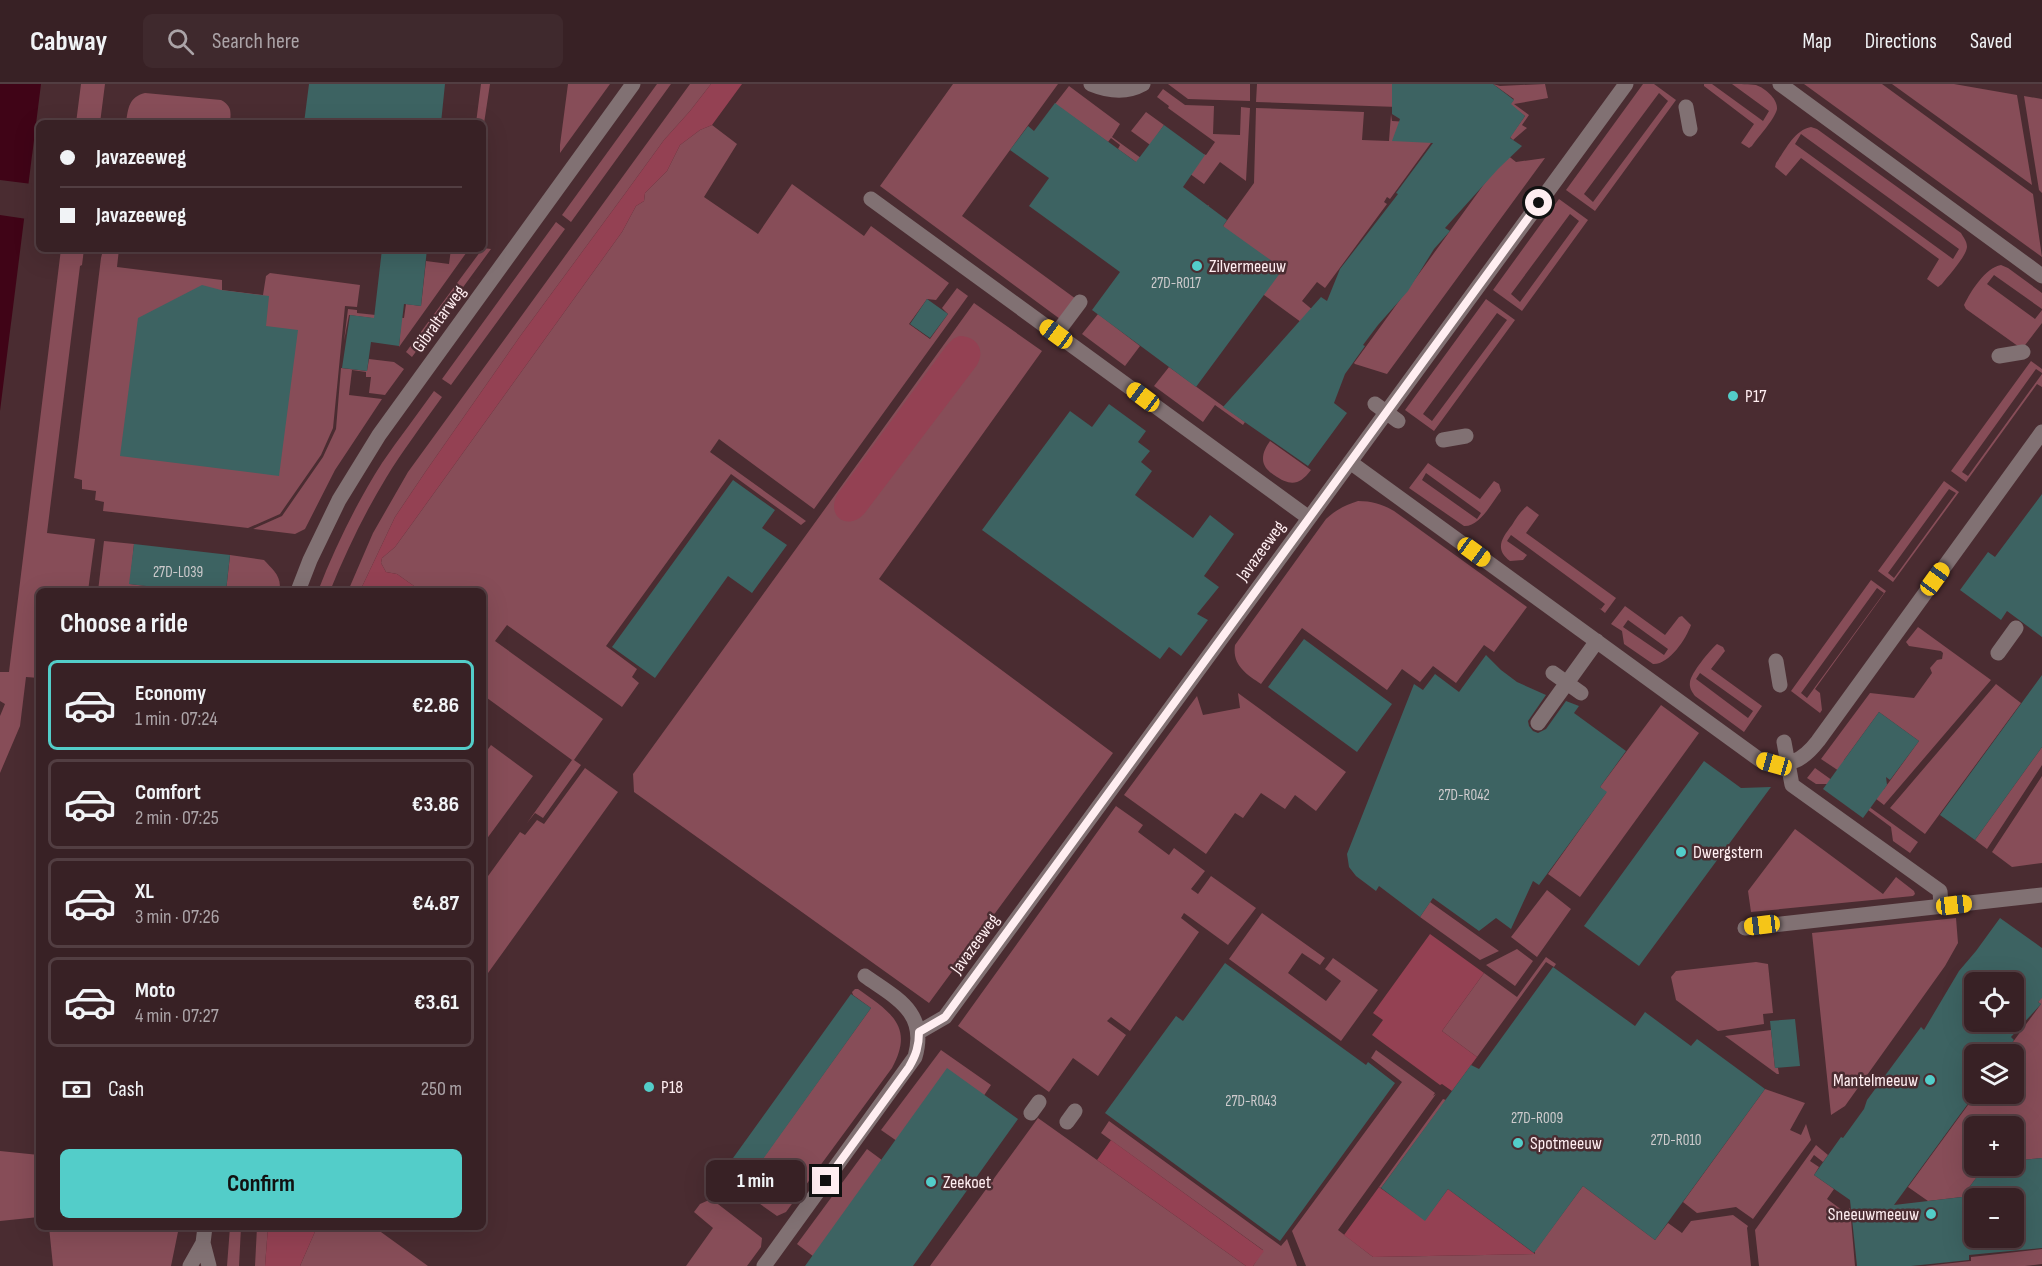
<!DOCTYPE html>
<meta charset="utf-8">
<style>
body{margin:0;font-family:"Sofia Sans Condensed",sans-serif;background:#3f292d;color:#f1f3f6;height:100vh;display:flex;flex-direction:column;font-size:22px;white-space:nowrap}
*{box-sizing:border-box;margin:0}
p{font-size:20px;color:#aba3a7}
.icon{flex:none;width:33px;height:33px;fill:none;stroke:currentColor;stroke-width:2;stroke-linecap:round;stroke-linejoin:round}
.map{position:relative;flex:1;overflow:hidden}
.sheet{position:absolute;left:36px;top:504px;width:450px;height:642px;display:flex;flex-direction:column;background:#382125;border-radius:9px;box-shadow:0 6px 24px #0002,0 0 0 2px #523e42}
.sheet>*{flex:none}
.top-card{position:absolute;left:36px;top:36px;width:450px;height:132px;border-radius:9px;box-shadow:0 6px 24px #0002,0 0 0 2px #523e42;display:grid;align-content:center;height:132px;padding:0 24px;background:#382125}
.fabs{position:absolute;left:1964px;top:888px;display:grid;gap:12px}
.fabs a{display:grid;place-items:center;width:60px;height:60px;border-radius:9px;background:#382125;box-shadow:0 6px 24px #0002,0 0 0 2px #523e42;font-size:30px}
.end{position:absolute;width:27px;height:27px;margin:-14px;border:8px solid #ffeef1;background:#111;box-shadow:0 0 0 3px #111}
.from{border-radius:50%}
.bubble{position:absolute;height:42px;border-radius:9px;background:#382125;box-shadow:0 6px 24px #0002,0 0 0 2px #523e42;font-size:20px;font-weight:700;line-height:42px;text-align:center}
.car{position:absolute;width:18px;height:36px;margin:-18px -9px;border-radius:8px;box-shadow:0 0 4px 2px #0007;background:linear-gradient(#f5c518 24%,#345 0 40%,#f5c518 0 76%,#345 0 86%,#f5c518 0)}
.top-card b{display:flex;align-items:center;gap:21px;height:57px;font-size:22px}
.top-card b+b{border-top:2px solid #523e42}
.top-card i{width:15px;height:15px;background:#f1f3f6}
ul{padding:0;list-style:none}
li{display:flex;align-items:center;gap:18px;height:90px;margin:0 12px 9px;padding:0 12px;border:3px solid #523e42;border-radius:9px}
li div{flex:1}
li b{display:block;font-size:22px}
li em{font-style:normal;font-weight:700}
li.current{border-color:#53cdc9}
li>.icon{width:54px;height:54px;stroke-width:1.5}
h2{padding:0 24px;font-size:27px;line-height:72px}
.pay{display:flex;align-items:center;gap:15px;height:66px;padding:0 24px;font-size:22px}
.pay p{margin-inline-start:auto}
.cta{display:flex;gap:12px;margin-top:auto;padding:12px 24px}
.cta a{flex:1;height:69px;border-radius:9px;background:#53cdc9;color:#111;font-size:24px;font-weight:700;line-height:69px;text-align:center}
header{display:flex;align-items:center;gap:36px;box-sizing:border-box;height:84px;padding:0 30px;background:#382125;border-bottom:2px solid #523e42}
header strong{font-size:28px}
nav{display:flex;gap:33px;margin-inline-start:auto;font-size:21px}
.search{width:420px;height:54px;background:#3f292d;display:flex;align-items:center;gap:15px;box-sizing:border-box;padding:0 21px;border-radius:9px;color:#aba3a7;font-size:22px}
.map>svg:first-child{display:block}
.green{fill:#874d58;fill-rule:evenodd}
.forest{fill:#944153}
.water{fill:#400417}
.pier{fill:#4a2c31}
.building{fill:#3d6362;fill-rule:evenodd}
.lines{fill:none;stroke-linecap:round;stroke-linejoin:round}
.minor{stroke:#817173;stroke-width:15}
.route{stroke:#ffeef1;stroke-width:8}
.poi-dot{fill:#53cdc9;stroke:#4a2c31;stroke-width:2}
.labels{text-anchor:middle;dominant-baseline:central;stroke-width:5;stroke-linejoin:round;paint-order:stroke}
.number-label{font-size:15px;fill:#cecbcd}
.poi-label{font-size:18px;fill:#ffeef1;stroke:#4a2c31;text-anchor:start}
.street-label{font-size:18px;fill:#ffeef1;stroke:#4a2c31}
</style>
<header>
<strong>Cabway</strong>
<div class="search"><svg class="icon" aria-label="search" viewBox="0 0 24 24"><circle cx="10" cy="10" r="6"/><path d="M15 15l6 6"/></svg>Search here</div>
<nav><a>Map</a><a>Directions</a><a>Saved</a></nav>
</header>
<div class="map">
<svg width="2042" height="1182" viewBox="0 0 2042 1182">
<rect width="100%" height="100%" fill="#4a2c31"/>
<!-- green -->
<path class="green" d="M81 0H105L100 39H76Z
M481 0H490L483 46V39H476Z
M568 0H610L560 69V61Z
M657 0H671L571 138 562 131Z
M690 0H711L690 27 664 56 624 111 521 251 426 387 395 433 360 507H348L373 449 408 388Z
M953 0H1058L962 132 1076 215 1060 235 880 102Z
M1168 0H1250V17L1188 15Z
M1257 0H1401L1426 24 1256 18Z
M1493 0 1500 2 1545 0 1548 14 1514 20 1529 31 1522 41 1527 44 1513 56 1510 53 1525 32 1510 21 1514 15Z
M1643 0H1654L1676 16 1595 127 1566 106ZM1659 9 1668 17 1593 118 1584 110Z
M1704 0H1712L1763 37 1769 27 1732 0C1739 0 1750 0 1756 1 1765 4 1778 15 1777 25 1775 35 1758 53 1752 62L1749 64 1741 59 1754 40 1704 2Z
M1804 0H1882L2033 110 2042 173Z
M1892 0H1954L2017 11 2032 101Z
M1069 2 1120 40 1112 53 1207 122 1209 121 1205 128 1118 65 1120 61 1111 54 1108 58 1055 20Z
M1163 5 1185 21 1214 22 1213 50 1240 51 1241 23 1250 24 1246 97 1220 78 1204 100 1131 47 1146 28 1164 41 1155 54 1206 71 1215 58 1168 24 1169 22 1157 13Z
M145 9 221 16C232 22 231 28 230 39H126C128 24 129 13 145 9Z
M2024 12 2042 15V109L2039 106Z
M1256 24 1364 28 1362 56 1389 57 1391 30 1392 37 1409 38 1452 30 1390 115 1387 113 1384 118 1387 120 1325 204 1317 198 1302 217 1314 227 1305 241 1264 211 1223 142 1254 99Z
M712 41 737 60 704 113 758 150 792 100 864 152 871 142 949 199 936 216 927 215 909 240 930 255 948 230 942 224 957 204 968 212 814 425 719 355 710 368 806 437 801 441 731 390 606 562 637 585 632 593 639 599 622 623 507 541 495 557 603 635 574 676 581 681 543 734 535 729 527 739 572 676 483 611V507H421L397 490 386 488 381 479 382 474 395 463 411 441 622 148 636 122 644 117 645 109 667 87 680 61 700 46Z
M1811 43 1817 45 1961 149C1963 153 1967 157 1967 163 1966 173 1948 192 1942 200L1938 203 1927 195 1939 175 1801 74 1786 92 1775 83 1776 79C1785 67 1794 46 1811 43ZM1801 50 1959 165 1953 175 1795 60Z
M1506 70 1516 78 1545 74 1387 290 1355 280 1354 279Z
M1559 115 1588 136 1522 227 1493 206ZM1570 130 1579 137 1520 218 1511 210Z
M556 138 565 145 451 301 442 295Z
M483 164 491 165 412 273 406 268Z
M61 165H84L82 181 80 182 47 449 95 455 88 507H39V594L26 593 20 642 0 689V632L5 620 0 617V588H9Z
M109 165H119L117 183 222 196V206L263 211 266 192 270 189 360 201 357 223 345 222 333 344 321 371 280 430 248 444 103 427 104 418 95 416 96 407 82 405V396L74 394 101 174 102 170Z
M451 165H469L399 263 401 238 349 231 344 257 348 225 357 226V229L404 234 406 220 421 222 426 177 449 180Z
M2001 181 2008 184 2042 209V225L1994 191 1987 200 2035 235 2042 226V239L2022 265 1966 225 1964 221C1971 207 1985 184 2001 181Z
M1486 215 1515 236 1434 347 1405 326ZM1497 229 1507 236 1432 337 1423 330Z
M974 219 1042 267 879 495 1113 669 929 919 634 708 633 690Z
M1098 230 1140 262 1125 282 1082 250Z
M369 275 394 278 404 285 385 311 369 309 371 293H366V288L352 286 349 311 382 315 335 386 305 445 295 450 253 445 282 432 323 373 336 345 341 284 367 287Z
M2031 277 2042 285V289L2036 285 1962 388 1968 392 2042 290V303L2037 300 1966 398 1951 387Z
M1169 283 1245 338 1243 341 1215 321 1203 338 1154 302Z
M434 307 442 313C423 340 403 366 386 394 364 430 346 468 330 507H318C335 463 357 418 382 379 399 354 417 331 434 307Z
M1270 357 1311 386C1299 402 1290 402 1274 391 1268 387 1263 382 1263 375 1263 368 1266 363 1270 357Z
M1428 379 1480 415 1494 397 1499 400 1501 407C1492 418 1480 443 1464 442L1409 404ZM1426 389 1481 429 1477 435 1422 396Z
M1944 397 1959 408 1893 498 1878 487ZM1949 405 1956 409 1894 494 1888 489Z
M1358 417C1372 417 1382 420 1394 427L1527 523 1494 568 1484 561 1456 599 1433 582 1420 598 1402 585 1387 606 1302 544 1261 600C1246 590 1232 581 1235 561L1326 435C1336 426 1345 421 1358 417Z
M1527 422 1539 431 1526 449 1616 514 1605 529 1599 524 1601 525 1605 520 1511 451 1507 457 1527 471 1523 476 1510 477C1494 465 1502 454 1512 441 1516 434 1521 427 1527 422Z
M104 457 134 460 130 500 189 507H98Z
M230 471 264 476C272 485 283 493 279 507H226Z
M1871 496 1886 507 1815 605 1820 609 1822 626 1820 629 1791 607ZM1877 504 1884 509 1807 614 1801 609Z
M1625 522 1665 551 1679 533 1682 532 1691 541C1686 555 1669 581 1653 580L1624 560 1622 547 1611 540ZM1628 536 1668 565 1664 571 1623 543Z
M1918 543 1991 596 1884 721 1871 711 1884 705 1919 657 1879 628 1844 676 1842 689 1821 675 1870 609 1914 614 1932 589 1930 584 1937 576 1942 575 1943 569 1941 567 1909 562 1906 558Z
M1717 560 1723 563 1725 567 1711 585 1762 622 1744 648 1695 612C1692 608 1689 604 1690 598 1691 589 1710 566 1717 560ZM1700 589 1753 627 1748 634 1696 595Z
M1996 600 2021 619 1925 750 1890 724Z
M1238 609 1346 688 1316 727 1295 711 1285 725 1261 709 1243 734 1235 729 1206 770 1124 711 1197 612 1203 631 1240 624Z
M1661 621 1699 649 1580 813 1548 790 1606 709 1600 703Z
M491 661 533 692 483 760V672Z
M2042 663V681L1987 765 1975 756Z
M585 684 618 708 483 896V799L520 748 525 751 537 736 544 740Z
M1815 684 1918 758 1910 769 1893 757 1891 743 1833 700H1816L1807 694Z
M2042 692V779L2012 783 1992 768Z
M1116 722 1143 741 1138 748 1169 771 1174 764 1205 787 1191 805 1198 810 1211 792 1256 824 1228 861 1184 829 1181 834 1199 848 1130 947 1111 933 1107 937 1126 951 1098 992 1073 974 1049 1008 958 942Z
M1795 745 1883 810 1896 793 1914 807 1915 810 1913 812 1751 828 1748 807Z
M1547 806 1571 825 1537 873 1511 853Z
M1430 818 1499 867 1480 876 1420 833Z
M1262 829 1325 874 1320 881 1302 869 1288 889 1326 917 1341 897 1325 885 1333 874 1378 906 1341 957 1229 875Z
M1956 834 1958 859 1945 882 1845 1022 1831 1031 1812 849Z
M1517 865 1533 877 1515 902 1486 881Z
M1546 873 1556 880 1554 883 1546 878 1477 973 1442 947 1484 889 1517 913Z
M1756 878 1768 880 1773 929 1763 930 1764 940 1718 947 1676 916 1671 893 1676 887Z
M855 905H858C890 928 915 942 892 984L786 1128 777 1132 729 1098 724 1090 725 1085 730 1083 748 1095 871 924 853 911 852 908Z
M2042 913V1074L2013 1077V1042H1974V1082H1985L1962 1113 1928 1117 1908 1103 1976 1010 1981 1012 1983 1010H2013V970H2004L2041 920 2038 918Z
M1771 946 1775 984H1778L1779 990H1777L1725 952Z
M941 966 991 1001 983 1013 907 1064 881 1046Z
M1376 966 1435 1009 1433 1012 1436 1010 1338 1146 1373 1173 1535 1170V1167L1583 1102 1655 1156 1668 1139 1682 1149 1691 1137 1733 1131 1748 1142 1747 1144 1751 1182H1306L1292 1147 1402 998 1371 974Z
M1765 1005 1805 1019 1790 1046 1801 1051 1806 1040 1811 1056 1753 1135 1736 1123 1697 1129 1683 1118Z
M1443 1015 1446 1016 1381 1104 1379 1103Z
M1038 1034 1246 1182H930Z
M1109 1037 1281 1162 1287 1155 1297 1182H1253L1263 1166 1101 1049Z
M1816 1061 1828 1071 1823 1078 1814 1071 1810 1077 1819 1083 1814 1091 1834 1105 1827 1115 1846 1129 1850 1124 1855 1182H1759L1755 1146Z
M867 1065 894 1085 826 1182 797 1160Z
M0 1067 39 1071V1133L0 1137Z
M709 1116 714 1117 762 1154 761 1163 747 1182H686L713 1144 694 1128 700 1120Z
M49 1143H179L171 1182H53Z
M230 1143H241L239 1182H227Z
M257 1143H268L265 1182H255Z
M317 1143H374L428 1182H300Z
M2042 1165V1180L2025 1182H1925L1971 1177V1173Z"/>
<!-- forest -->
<path class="forest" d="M711 0H742L712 41 700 46 680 61 667 87 645 109 644 117 636 122 622 148 411 441 395 463 382 474 381 479 386 488 397 490 421 507H360L395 433 426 387 521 251 624 111 664 56 690 27Z
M959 252C976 252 986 265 977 281L864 430C848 447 826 433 837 411L947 261 953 255Z
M1430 850 1484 889 1442 947 1477 973 1452 1007 1442 1000 1440 1001 1372 951 1383 936 1373 929Z
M1111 1056 1264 1167 1253 1182H1246L1097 1076Z
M1379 1103 1425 1136 1448 1105 1535 1170 1373 1173 1344 1151Z
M268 1143H317L300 1182H265Z"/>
<!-- water -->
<path class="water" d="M0 0H41L0 327Z"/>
<!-- pier -->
<path class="pier" d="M0 96 32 100 27 135 0 131Z"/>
<!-- building -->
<path class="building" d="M309 0H445L441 39H304Z
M1392 0H1493L1514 16 1511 20 1525 32 1510 54 1522 62 1498 85 1445 144 1450 147 1434 165 1408 207 1378 241 1363 261 1365 262 1345 290 1334 319 1347 329 1308 382 1223 323 1321 213 1327 217 1340 185 1398 110 1396 109 1433 59 1392 57 1400 35 1392 30Z
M1055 19 1136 78 1164 41 1205 71 1183 103 1227 136 1223 142 1283 185 1196 303 1092 226 1120 188 1029 122 1049 94 1010 66 1028 42 1034 47Z
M382 165H427L421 222 404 220 399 262 371 258 367 287 342 284 350 231 374 234Z
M202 201 221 206 269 212 266 242 298 246 279 392 120 372 138 234Z
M927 215 948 230 930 254 910 240Z
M1109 320 1146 347 1138 358 1150 367 1141 378 1152 387 1135 411 1193 454 1210 431 1234 450 1204 492 1219 503 1197 530 1208 536 1181 572 1169 563 1160 575 982 446 1070 327 1092 343Z
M733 396 775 426 762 444 787 461 752 509 728 492 655 594 612 563Z
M2042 410V553L2007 527 2001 536 1960 506 1988 468 1995 473Z
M134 460 230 471 226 507H189L129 500Z
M1304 555 1392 620 1357 668 1268 603Z
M1486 571 1501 586 1517 598 1546 611 1528 637 1529 642 1533 647 1538 649 1546 645 1566 617 1579 622 1574 629 1626 667 1600 703 1607 708 1539 801 1533 797 1511 845 1496 834 1479 847 1433 814 1420 833 1379 802 1376 807 1356 792 1349 783 1347 770 1414 600 1423 606 1435 590 1459 608Z
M2042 591V663L1975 756 1940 731Z
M1879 628 1919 657 1890 696 1886 693 1887 701 1863 734 1823 705Z
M1704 677 1741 704 1771 703 1639 882 1584 842Z
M2000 834 2042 864V914L2038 918 2041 920 2011 953 2014 956 2004 970H1974V1010H1975L1894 1121 1962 1113 1985 1082H2013V1077L2042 1074V1164L1969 1171V1176L1911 1182H1857L1850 1116 1814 1091 1841 1053 1843 1054 1864 1025 1867 1016 1921 943 1924 946 1959 887 1976 867ZM1974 898H2013V938H1974ZM1974 1114H2013V1154H1974Z
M1225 879 1366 981 1368 978 1395 999 1280 1157 1105 1029 1176 932 1183 937Z
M1553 883 1635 942 1645 928 1691 962 1697 955 1765 1005 1655 1156 1583 1102 1534 1169 1448 1105 1425 1137 1381 1104 1471 981 1479 985Z
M851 910 871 924 748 1096 728 1081Z
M1795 935 1800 982 1775 984 1770 937Z
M947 984 1018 1035 913 1182H805Z"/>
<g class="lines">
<!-- minor -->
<path class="minor" d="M1091 0C1108 7 1127 9 1143 0
M1780 0 2042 192
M1686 23 1690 45
M871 115 1309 434
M1056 250 1080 218
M1999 272 2023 268
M1375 320 1398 337
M1443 356 1466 352
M1350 378 1760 676C1787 684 1801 679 1818 657L2042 348
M298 507 310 476 339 416 379 351 633 0
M1998 569 2016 544
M1776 577 1780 601
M1553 589 1581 609
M1538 639 1597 557
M1784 658 1792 701 1940 807 1941 822
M1745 844 2042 811
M919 948 945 933 1626 0
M1031 1029 1039 1018
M1067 1038 1075 1027
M205 1143 203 1159 209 1182
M190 1182 203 1159
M764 1182 915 973C928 928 896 914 865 892"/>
</g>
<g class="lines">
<!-- route -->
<path class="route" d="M826 1097 909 983C916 971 919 962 919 948L945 933 1539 119"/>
</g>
<!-- markers -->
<g class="poi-dot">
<circle cx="1197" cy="182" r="6"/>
<circle cx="1733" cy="312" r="6"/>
<circle cx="1681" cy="768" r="6"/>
<circle cx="1930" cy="996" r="6"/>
<circle cx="649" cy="1003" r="6"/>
<circle cx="1518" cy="1059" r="6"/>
<circle cx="931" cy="1098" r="6"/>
<circle cx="1931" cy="1130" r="6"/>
</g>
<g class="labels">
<!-- number labels -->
<g class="number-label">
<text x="1176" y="199">27D-R017</text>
<text x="178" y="488">27D-L039</text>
<text x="1464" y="711">27D-R042</text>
<text x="1251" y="1017">27D-R043</text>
<text x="1537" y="1034">27D-R009</text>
<text x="1676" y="1056">27D-R010</text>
</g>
<!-- poi labels -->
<g class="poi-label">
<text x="1209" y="182">Zilvermeeuw</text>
<text x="1745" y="312">P17</text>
<text x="1693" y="768">Dwergstern</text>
<text x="1918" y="996" text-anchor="end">Mantelmeeuw</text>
<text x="661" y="1003">P18</text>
<text x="1530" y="1059">Spotmeeuw</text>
<text x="943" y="1098">Zeekoet</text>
<text x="1919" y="1130" text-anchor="end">Sneeuwmeeuw</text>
</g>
<!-- street labels -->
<g class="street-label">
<text transform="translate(439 235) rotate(-54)">Gibraltarweg</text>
<text transform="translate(1261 467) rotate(-54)">Javazeeweg</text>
<text transform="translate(975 860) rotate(-54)">Javazeeweg</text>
</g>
</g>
</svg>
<div class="fabs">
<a><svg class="icon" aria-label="locate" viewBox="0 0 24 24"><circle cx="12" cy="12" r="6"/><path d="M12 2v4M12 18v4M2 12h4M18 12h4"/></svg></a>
<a><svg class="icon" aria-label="layers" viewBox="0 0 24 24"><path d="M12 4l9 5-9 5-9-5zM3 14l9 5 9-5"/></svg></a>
<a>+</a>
<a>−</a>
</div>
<i class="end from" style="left:1539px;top:119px"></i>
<i class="end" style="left:826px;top:1097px"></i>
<div class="bubble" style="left:706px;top:1076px;width:99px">1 min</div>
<i class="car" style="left:1056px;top:250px;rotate:306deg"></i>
<i class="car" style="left:1143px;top:313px;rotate:307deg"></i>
<i class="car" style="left:1474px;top:468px;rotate:126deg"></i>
<i class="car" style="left:1935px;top:495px;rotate:36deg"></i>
<i class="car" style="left:1774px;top:680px;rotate:286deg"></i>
<i class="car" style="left:1954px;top:821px;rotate:83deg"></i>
<i class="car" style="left:1762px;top:841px;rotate:263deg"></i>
<div class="top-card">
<b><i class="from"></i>Javazeeweg</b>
<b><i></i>Javazeeweg</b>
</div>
<section class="sheet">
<h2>Choose a ride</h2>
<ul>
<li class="current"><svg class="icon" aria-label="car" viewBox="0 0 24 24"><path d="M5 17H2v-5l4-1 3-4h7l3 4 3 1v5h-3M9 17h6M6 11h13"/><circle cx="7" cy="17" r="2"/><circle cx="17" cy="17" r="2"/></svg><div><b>Economy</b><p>1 min · 07:24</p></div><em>€2.86</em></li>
<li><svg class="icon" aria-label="car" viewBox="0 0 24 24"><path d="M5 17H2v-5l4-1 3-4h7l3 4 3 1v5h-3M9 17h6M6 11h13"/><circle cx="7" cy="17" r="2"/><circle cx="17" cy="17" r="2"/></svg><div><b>Comfort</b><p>2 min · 07:25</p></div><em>€3.86</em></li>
<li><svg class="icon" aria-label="car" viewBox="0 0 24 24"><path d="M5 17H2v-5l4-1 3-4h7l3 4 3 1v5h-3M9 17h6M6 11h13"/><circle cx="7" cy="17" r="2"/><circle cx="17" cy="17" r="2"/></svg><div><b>XL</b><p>3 min · 07:26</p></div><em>€4.87</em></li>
<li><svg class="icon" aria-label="car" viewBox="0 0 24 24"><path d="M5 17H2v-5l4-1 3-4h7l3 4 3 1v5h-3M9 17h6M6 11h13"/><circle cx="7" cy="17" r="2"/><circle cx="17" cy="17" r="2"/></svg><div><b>Moto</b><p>4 min · 07:27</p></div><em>€3.61</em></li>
</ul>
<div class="pay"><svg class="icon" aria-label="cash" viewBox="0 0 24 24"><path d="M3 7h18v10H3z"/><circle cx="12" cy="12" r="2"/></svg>Cash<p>250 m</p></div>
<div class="cta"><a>Confirm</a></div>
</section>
</div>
